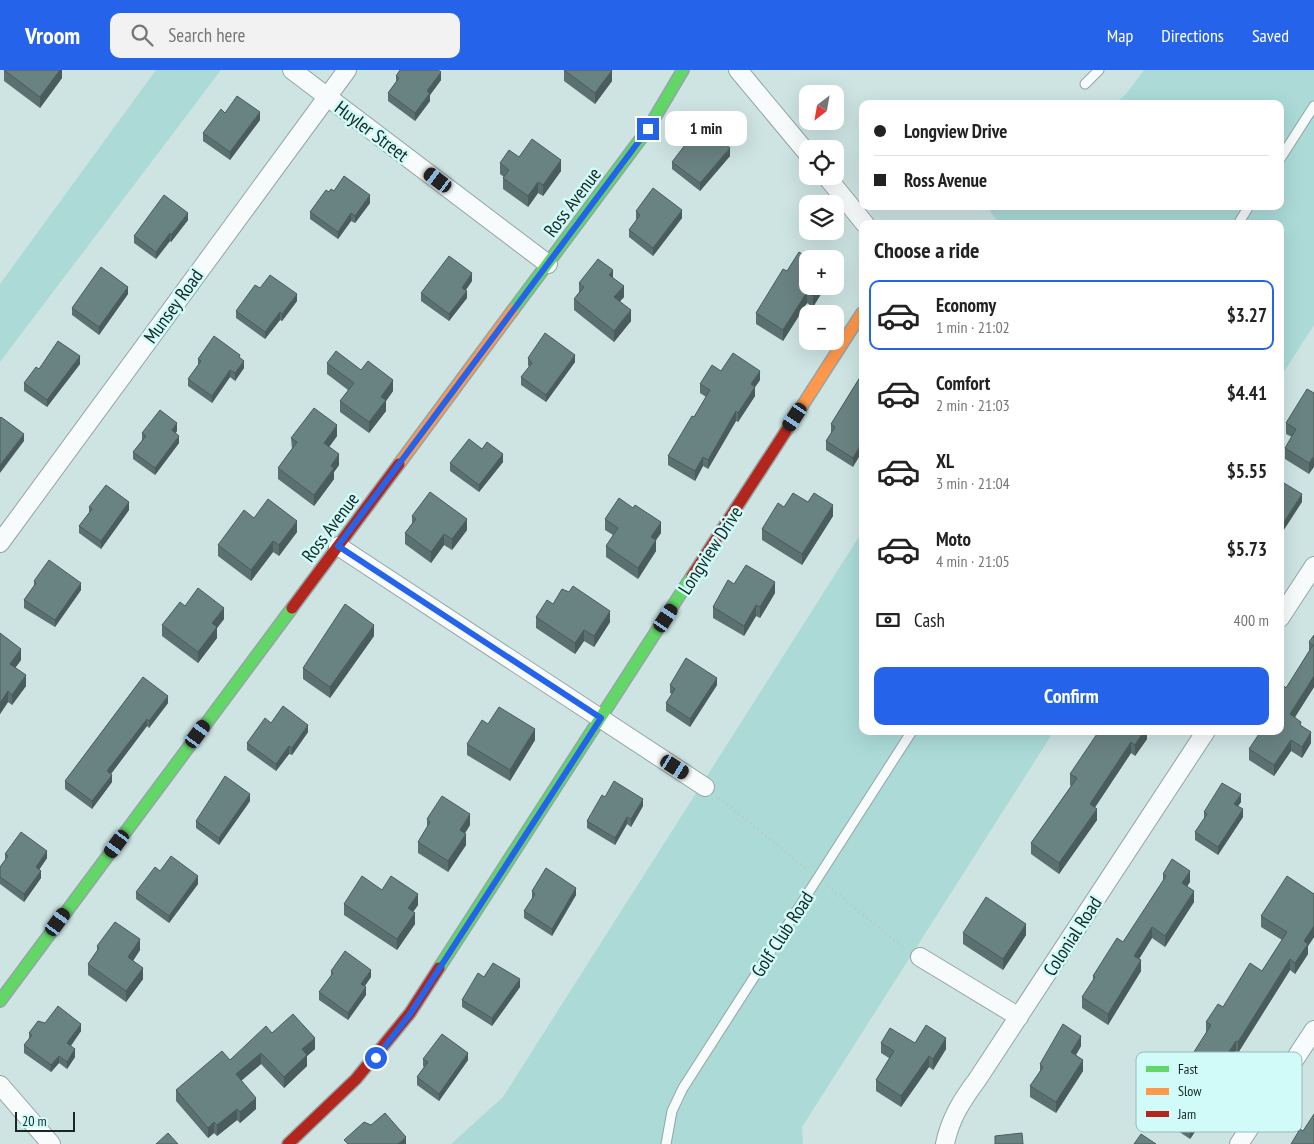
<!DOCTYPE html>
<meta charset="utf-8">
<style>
body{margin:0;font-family:"PT Sans Narrow",sans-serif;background:#f2f2f2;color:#222;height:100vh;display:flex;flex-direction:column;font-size:19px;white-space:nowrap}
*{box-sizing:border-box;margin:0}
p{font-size:16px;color:#767676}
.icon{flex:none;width:28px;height:28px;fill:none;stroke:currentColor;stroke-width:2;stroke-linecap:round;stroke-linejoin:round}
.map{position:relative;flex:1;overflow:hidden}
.details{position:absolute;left:859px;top:150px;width:425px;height:515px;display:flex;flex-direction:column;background:#fff;border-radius:10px;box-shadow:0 5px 20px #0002}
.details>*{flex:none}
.guide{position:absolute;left:859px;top:30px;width:425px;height:110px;border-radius:10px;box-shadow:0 5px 20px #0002;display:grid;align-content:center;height:110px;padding:0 15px;background:#fff}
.needle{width:32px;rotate:211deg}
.buttons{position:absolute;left:799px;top:15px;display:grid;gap:10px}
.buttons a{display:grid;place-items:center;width:45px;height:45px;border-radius:10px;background:#fff;box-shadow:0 5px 20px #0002;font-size:25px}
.scale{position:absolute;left:15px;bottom:12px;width:60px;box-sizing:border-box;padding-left:5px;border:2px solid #172726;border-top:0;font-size:14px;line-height:18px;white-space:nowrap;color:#172726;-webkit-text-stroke:4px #d0fbf8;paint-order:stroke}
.end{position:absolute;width:22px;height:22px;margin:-11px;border:6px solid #2563eb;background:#fff;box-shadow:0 0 0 2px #fff}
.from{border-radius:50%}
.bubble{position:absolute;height:35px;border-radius:10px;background:#fff;box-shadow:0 5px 20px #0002;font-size:16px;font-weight:700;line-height:35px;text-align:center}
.car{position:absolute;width:15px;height:30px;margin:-15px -8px;border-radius:6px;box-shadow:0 0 4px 1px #0007;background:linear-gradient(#222 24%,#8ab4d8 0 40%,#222 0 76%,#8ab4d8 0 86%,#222 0)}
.guide b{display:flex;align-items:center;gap:18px;height:48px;font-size:19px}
.guide b+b{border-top:1px solid #e0e0e0}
.guide i{width:12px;height:12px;background:#222}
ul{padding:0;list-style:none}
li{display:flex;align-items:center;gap:15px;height:70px;margin:0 10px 8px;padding:0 5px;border:2px solid transparent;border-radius:10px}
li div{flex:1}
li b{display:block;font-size:19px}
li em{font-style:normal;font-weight:700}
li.selected{border-color:#2563eb}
li>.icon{width:45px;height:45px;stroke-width:1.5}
h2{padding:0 15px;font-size:22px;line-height:60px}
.pay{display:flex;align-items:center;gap:12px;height:55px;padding:0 15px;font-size:19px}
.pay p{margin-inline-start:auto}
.action{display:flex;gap:10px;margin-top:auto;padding:10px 15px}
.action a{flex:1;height:58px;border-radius:10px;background:#2563eb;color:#fff;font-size:20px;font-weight:700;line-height:58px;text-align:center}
header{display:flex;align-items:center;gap:30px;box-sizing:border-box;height:70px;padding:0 25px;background:#2563eb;color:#fff}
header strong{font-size:24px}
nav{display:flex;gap:28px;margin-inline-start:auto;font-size:18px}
.search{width:350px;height:45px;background:#f2f2f2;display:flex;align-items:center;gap:12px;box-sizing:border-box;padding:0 18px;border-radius:10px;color:#767676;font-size:19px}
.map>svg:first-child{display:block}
.green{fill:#abdad7}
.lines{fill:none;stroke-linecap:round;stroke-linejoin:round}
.lane-casing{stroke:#93a5a4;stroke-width:11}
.street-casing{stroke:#93a5a4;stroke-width:20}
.fast-casing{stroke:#93a5a4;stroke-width:14}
.slow-casing{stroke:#93a5a4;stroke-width:14}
.jam-casing{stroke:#93a5a4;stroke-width:14}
.path{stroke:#bdc4c4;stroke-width:3;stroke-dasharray:1 4;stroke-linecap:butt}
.lane{stroke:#f8fbfb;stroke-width:9}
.street{stroke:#f8fbfb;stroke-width:18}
.fast{stroke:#63d668;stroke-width:11}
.slow{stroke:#ff974d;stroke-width:11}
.jam{stroke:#b3261e;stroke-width:11}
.wall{fill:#5a7170}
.shaded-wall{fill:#4a5c5b}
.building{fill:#698382;stroke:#4a5c5b}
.route{stroke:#2563eb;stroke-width:6}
.labels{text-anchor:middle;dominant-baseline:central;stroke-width:5;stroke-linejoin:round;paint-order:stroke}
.street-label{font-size:19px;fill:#172726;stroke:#d0fbf8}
.key{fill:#d0fbf8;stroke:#98bbb9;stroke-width:1}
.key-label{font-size:14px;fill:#172726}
</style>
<header>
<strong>Vroom</strong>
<div class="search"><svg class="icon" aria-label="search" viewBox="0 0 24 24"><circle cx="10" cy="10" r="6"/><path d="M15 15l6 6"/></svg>Search here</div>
<nav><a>Map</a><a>Directions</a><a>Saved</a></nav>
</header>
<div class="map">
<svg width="1314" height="1074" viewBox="0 0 1314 1074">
<rect width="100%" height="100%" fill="#cde4e3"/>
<!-- green -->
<path class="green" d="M156 0H221L0 292V214Z
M1144 0H1314V255L1280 308V154H1000L986 136H1280V34H1114L1126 24Z
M862 462V661H1054L802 1057 803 1074H451L503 1027Z"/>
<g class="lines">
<defs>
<path id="lane" d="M1085 14 1099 0
M1280 89 1314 36
M1238 154 1249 136
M666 1074 672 1041 683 1018 912 661"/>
<path id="street" d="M292 0 548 194
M738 0 808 84
M826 106 865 154
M0 473 347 0
M338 476 705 717
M1280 548 1314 496
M920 887 1019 947
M0 1015 51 1074
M945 1074C950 1049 962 1030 977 1010L1206 661
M1239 1074 1314 960"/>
<path id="fast" d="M513 240 648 59 683 0
M439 898 692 506
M0 931 292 538"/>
<path id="slow" d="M786 361 862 243
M399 394 513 240"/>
<path id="jam" d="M692 506 786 361
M292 538 399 394
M288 1074 356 1009 410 943 439 898"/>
</defs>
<!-- lane casing -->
<use href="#lane" class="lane-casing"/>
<!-- street casing -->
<use href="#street" class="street-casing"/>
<!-- fast casing -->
<use href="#fast" class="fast-casing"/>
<!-- slow casing -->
<use href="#slow" class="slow-casing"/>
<!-- jam casing -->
<use href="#jam" class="jam-casing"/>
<!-- path -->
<path class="path" d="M719 728 808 800
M828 816 905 879"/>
<!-- lane -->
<use href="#lane" class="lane"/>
<!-- street -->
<use href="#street" class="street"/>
<!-- fast -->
<use href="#fast" class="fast"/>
<!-- slow -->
<use href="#slow" class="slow"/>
<!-- jam -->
<use href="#jam" class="jam"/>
</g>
<!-- wall -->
<path class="wall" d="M4 0H62V8L40 38 4 11Z
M564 0 612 11 595 34 564 11Z
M396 6 441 10 430 25V31L415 51 388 31V23L396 12Z
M225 43 260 50 230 90 203 71V63Z
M694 75 730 86 700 121 672 99V92Z
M519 87 561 101 543 126 538 123 528 137 503 119V108L504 107 500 104V93Z
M334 121 370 133 355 153 351 151 338 169 310 149V142L329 122Z
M636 141 682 148 653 186 629 167V160L637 149H636Z
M188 150 171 172 170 171 156 189 134 173V166Z
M787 201 826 216 813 237 807 233 783 271 756 254V243Z
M613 207 624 227 620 231 631 251 614 272 574 240V229L579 222V213Z
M472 211 466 220 467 228 449 251 421 231V223Z
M128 224 99 265 72 245V238Z
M297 231 282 251 280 250 265 269 236 248V241Z
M240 288 244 298 235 311 230 307 212 333 188 316V309L198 295V289Z
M528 288 575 292 546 332 521 315V307L529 297 528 295Z
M327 293 361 300 393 321 386 331V341L369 363 340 342V331L348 320 327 304Z
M80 294 47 337 24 321V313L39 299Z
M721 301 760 310 755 317V326L738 352 736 351 708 399 703 396 695 411 668 395V386L694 347 706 327 700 323V314Z
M862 304 853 397 826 380V371L831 363V354Z
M1314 323 1309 404 1285 389V378L1292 367 1286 364V353Z
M177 361 175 363 179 373 155 405 133 389V382L142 370V363Z
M337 366 329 377 339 395 334 402V409L314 436 278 409V398L292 379 291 368Z
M482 379 503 392 479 422 450 401V393Z
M808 432 833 446 802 495 762 470V459Z
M89 437 129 440 101 479 79 463V456L89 443Z
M412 446 467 460 452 480 444 475 431 493 405 474V463L412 453Z
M254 448 297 462 279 486 273 482 251 511 218 486V475Z
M605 449 661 463 656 470V481L638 509 606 487V476L613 465 605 460Z
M34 511 81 520 55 557 24 538V530L34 516Z
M734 514 775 523 760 548 756 546 744 566 713 548V537Z
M569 522 610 552 594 577 584 571 575 584 536 558V547Z
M185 536 224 549 217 558V568L198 593 162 566V555Z
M0 563 21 590 15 598 26 616 12 635 8 632 0 644Z
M1314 565V617L1295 647 1301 656 1311 673 1302 688 1291 681 1274 706 1249 690V679L1259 665V661H1280L1286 618 1309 581V572Z
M374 566 330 628 303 609V598Z
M143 607 168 633 149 658 147 656 111 704 112 712 92 739 65 719V711Z
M670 615H717L690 657 666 641V633L672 624 670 623Z
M271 653 308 662 292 685 289 684 276 701 247 680V673Z
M488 654 535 670 510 711 467 685V674Z
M1147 664V669L1135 686 1131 683 1095 737 1097 750 1059 804 1031 784V773L1071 716 1070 715V704Z
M250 731 219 775 196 758V751Z
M1241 732 1238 736 1243 747 1218 785 1195 770V762L1204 749V742Z
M643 736 631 757 627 754 615 775 587 758V751Z
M427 749 470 755 465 763 466 775 448 802 418 783V772L427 757Z
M5 784 47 788 39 800 41 808 24 832 0 814V797L5 790Z
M1163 804 1190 812 1187 816 1194 832 1165 877 1152 868 1139 889 1141 901 1108 955 1082 938V927L1093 911V906L1123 872 1163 812Z
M198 814 169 853 136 829V822Z
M382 820 418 835 413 842 415 854 397 880 344 845V834Z
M532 821 576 825 552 866 524 848V841L532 829Z
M1314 824V867L1308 876V884L1295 904 1290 900 1238 983 1236 981 1216 1011V1019L1203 1040V1050L1190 1069 1163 1051V1040L1168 1033V1023L1206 963V952L1262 901 1282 870 1261 857V846Z
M963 863 1026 865 1003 900 963 874Z
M97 876 140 880 133 891 143 909 126 932 88 905V894L97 881Z
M331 901 371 907 365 916 366 925 348 950 319 930V922L331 907Z
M484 907 520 917 492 956 462 937V930Z
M81 961 71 976 75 987 67 999 59 993 51 1002 24 983V975L29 969V963Z
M272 963 315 979 307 986V996L284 1018 261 994 241 1011 256 1039 240 1053 237 1050 217 1066 214 1063 208 1068 176 1031V1020L230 990Z
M881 973H915L946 979 933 1000 929 997 901 1037 876 1021V1010L889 988 881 983Z
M1081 976 1076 985 1083 1001 1056 1043 1030 1027V1016L1040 1001V994Z
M423 989 468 990 439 1031 417 1015V1007L424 997 423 996Z"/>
<!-- shaded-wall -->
<path class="shaded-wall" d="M58 0H62V8L40 38V27Z
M612 0V11L595 34V23Z
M441 2V10L430 25V31L415 51V43L427 21Z
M260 42V50L230 90V82Z
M730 78V86L700 121V113Z
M561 90V101L543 126V115Z
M538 112V123L528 137V126Z
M370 125V133L355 153V146Z
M682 140V148L653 186V178Z
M188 143V150L171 172V165Z
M351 143V151L338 169V162Z
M170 163V171L156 189V182Z
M613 200V211L609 205Z
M472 203V211L462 225V218Z
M624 216V227L614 238V227Z
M820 216H826L813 237V226Z
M128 217V224L99 265V257Z
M467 221V228L449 251V244Z
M807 222V233L783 271V260Z
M297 224V231L282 251V244Z
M631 240V251L614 272V261Z
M280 242V250L265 269V262Z
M575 285V292L546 332V325Z
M80 286V294L47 337V330Z
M244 291V298L235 311V303Z
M230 300V307L212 333V326Z
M760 301V310L755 317V326L738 352V343L751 314Z
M393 310V321L386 331V341L369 363V352L381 327Z
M736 341V351L708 399V390Z
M177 353V361L172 368V360Z
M337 355V366L324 384V373Z
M24 364V371L0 403V395Z
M179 366V373L155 405V398Z
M862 372V382L853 397V388Z
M339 384V395L334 402V409L314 436V425L331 396Z
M503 384V392L479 422V415Z
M1314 386V397L1309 404V393Z
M703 387V396L695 411V401Z
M1302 424V432L1280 466V458Z
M129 432V440L101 479V471Z
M833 435V446L802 495V484Z
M467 449V460L452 480V469Z
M297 451V462L279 486V475Z
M661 452V463L651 477V467Z
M444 464V475L431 493V482Z
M656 470V481L638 509V498Z
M273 471V482L251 511V500Z
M775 512V523L760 548V537Z
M81 513V520L55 557V550Z
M756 535V546L744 566V556Z
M224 538V549L217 558V568L198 593V582L212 553Z
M610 541V552L594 577V566Z
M374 555V566L330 628V617Z
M584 560V571L575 584V573Z
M21 579V590L10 605V594Z
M26 605V616L12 635V625Z
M1314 606V617L1290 655V644Z
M717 608V615L690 657V649Z
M8 621V632L0 644V633Z
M168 626V633L149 658V651Z
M147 649V656L107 709V701Z
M308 655V662L292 685V678Z
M535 659V670L510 711V700Z
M1144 661H1149L1147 664V669L1135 686V675Z
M1311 662V673L1302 688V677Z
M1291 670V681L1274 706V695Z
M1131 672V683L1090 745V734Z
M289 676V684L276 701V694Z
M112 705V712L92 739V731Z
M250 724V731L219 775V768Z
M1241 724V732L1234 742V734Z
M643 729V736L631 757V749Z
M1097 739V750L1059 804V793Z
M1243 739V747L1218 785V777Z
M470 744V755L460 771V760Z
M627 747V754L615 775V768Z
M466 764V775L448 802V791Z
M47 781V788L36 804V797Z
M41 801V808L24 832V824Z
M1190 801V812L1182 824V813Z
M198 806V814L169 853V846Z
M576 818V825L552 866V859Z
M1194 821V832L1165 877V866Z
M418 824V835L408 849V838Z
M415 843V854L397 880V869Z
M1026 854V865L1003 900V889Z
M1314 856V867L1308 876V884L1295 904V893L1304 871Z
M1152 857V868L1134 897V886Z
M140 869V880L128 898V887Z
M1290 889V900L1238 983V972Z
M1141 890V901L1108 955V944Z
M143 898V909L126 932V921Z
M371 900V907L361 921V914Z
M520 909V917L492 956V948Z
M366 917V925L348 950V943Z
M81 954V961L67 980V973Z
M1081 966V976L1071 993V982Z
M315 968V979L307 986V996L284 1018V1007L302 979Z
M946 968V979L933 1000V989Z
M1236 971V981L1216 1011V1019L1203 1040V1050L1190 1069V1058L1198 1036 1213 1006Z
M75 979V987L67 999V992Z
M261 983V994L236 1015V1004Z
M468 983V990L439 1031V1024Z
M59 986V993L51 1002V995Z
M929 986V997L901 1037V1026Z
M1083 990V1001L1056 1043V1032Z
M256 1028V1039L240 1053V1042Z
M237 1039V1050L217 1066V1055Z
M214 1052V1063L208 1068V1058Z
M406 1067V1074H398Z"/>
<!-- building -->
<path class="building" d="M4 0H60L40 27Z
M400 0H438L441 2 427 21 430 23 415 43 388 23 399 8 396 6Z
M564 0H612L595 23Z
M237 26 260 42 230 82 203 63 221 39 225 43Z
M706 59 730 78 700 113 672 92 688 71 694 75Z
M532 69 561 90 543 115 538 112 528 126 503 108 509 100 500 93 509 80 519 87Z
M344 106 370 125 355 146 351 143 338 162 310 142 326 120 329 122 331 119 334 121Z
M653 118 682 140 653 178 629 160 640 145 636 141Z
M164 125 188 143 171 165 170 163 156 182 134 166Z
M799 182 810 189H808V216H820L813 226 807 222 783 260 756 243 783 199 787 201Z
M449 186 472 203 462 218 467 221 449 244 421 223Z
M598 189 613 200 609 205 624 216 614 227 631 240 614 261 574 229 584 217 579 213Z
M101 197 128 217 99 257 72 238Z
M270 205 297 224 282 244 280 242 265 262 236 241 255 215 260 218Z
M545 263 575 285 546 325 521 307 532 293 528 288Z
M214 266 240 285 239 287 244 291 235 303 230 300 212 326 188 309 201 291 198 289Z
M58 271 80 286 47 330 24 313 36 297 39 299Z
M336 281 361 300 368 291 393 310 381 327 386 330 369 352 340 331 354 313 327 293Z
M733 283 760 301 751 314 755 317 738 343 736 341 708 390 703 387 695 401 668 386 692 346 694 347 710 320 700 314 712 295 721 301Z
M862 304V372L853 388 826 371 835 357 831 354Z
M1307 319 1314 323V386L1309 393 1285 378 1296 359 1286 353Z
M314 338 337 355 324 373 339 384 331 396 334 398 314 425 278 398 297 372 291 368Z
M160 340 177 353 172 360 179 366 155 398 133 382 146 366 142 363Z
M1 347 24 364 0 395V348Z
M469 369 482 379 487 372 503 384 479 415 450 393Z
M1284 413 1302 424 1280 458V419Z
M106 415 129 432 101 471 79 456 92 439 89 437Z
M430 422 467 449 452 469 444 464 431 482 405 463 416 449 412 446Z
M793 423 808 432 814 423 833 435 802 484 762 459 778 433 784 437Z
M619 428 633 438 635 435 661 452 651 467 656 470 638 498 606 476 618 458 605 449Z
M268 429 297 451 279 475 273 471 251 500 218 475 244 440 254 448Z
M49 490 81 513 55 550 24 530 36 513 34 511Z
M746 495 775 512 760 537 756 535 744 556 713 537 728 510 734 514Z
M573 516 610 541 594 566 584 560 575 573 536 547 547 530 553 534 562 519 569 522Z
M198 518 224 538 212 553 217 557 198 582 162 555 180 532 185 536Z
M345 534 374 555 330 617 303 598Z
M0 563 21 579 10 594 26 605 12 625 8 621 0 633Z
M1314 565V606L1290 644 1301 652 1300 655 1311 662 1302 677 1291 670 1274 695 1249 679 1261 661H1280V619L1283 615 1286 618 1313 575 1309 572Z
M686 588 717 608 690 649 666 633 675 619 670 615Z
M143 607 168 626 149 651 147 649 107 701 112 705 92 731 65 711Z
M283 636 308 655 292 678 289 676 276 694 247 673 265 648 271 653Z
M499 637 535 659 510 700 467 674 482 650 488 654Z
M1099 661H1144L1135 675 1131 672 1090 734 1097 739 1059 793 1031 773 1077 708 1070 704Z
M225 706 250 724 219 768 196 751Z
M614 711 643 729 631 749 627 747 615 768 587 751 602 725 605 727Z
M1222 713 1241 724 1234 734 1243 739 1218 777 1195 762 1207 744 1204 742Z
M442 726 470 744 460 760 466 764 448 791 418 772 430 752 427 749Z
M21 762 47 781 36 797 41 801 24 824 0 807V797L8 786 5 784Z
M171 786 198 806 169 846 136 822 155 797 160 801Z
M1172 789 1190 801 1182 813 1194 821 1165 866 1152 857 1134 886 1141 890 1108 944 1082 927 1095 907 1093 906 1117 868 1123 872 1166 806 1163 804Z
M546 798 576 818 552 859 524 841 535 824 532 821Z
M362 806 382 820 391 806 418 824 408 838 415 843 397 869 344 834Z
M1287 806 1314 824V856L1304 871 1308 874 1295 893 1290 889 1238 972 1236 971 1213 1006 1216 1008 1198 1036 1203 1039 1190 1058 1163 1040 1172 1026 1168 1023 1211 955 1206 952 1218 934 1223 937 1250 893 1262 901 1287 862 1261 846Z
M986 827 1026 854 1003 889 963 863Z
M115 852 140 869 128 887 143 898 126 921 88 894 99 878 97 876Z
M345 881 371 900 361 914 366 917 348 943 319 922 333 903 331 901Z
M493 893 520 909 492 948 462 930 478 903 484 907Z
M58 936 81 954 67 973 75 979 67 992 59 986 51 995 24 975 32 965 29 963 38 951 45 953Z
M293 944 315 968 302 979 307 985 284 1007 261 983 236 1004 256 1028 240 1042 237 1039 217 1055 214 1052 208 1058 176 1020 222 981 230 990 266 956 272 963Z
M1063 954 1081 966 1071 982 1083 990 1056 1032 1030 1016 1043 997 1040 994Z
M926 955 946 968 933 989 929 986 901 1026 876 1010 894 981 881 973 890 958 915 973Z
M442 964 468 983 439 1024 417 1007 428 992 423 989Z
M385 1043 406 1067 398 1074H348L344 1070 364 1052 371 1055Z
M1314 1044V1074H1291L1300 1059 1303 1061Z
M168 1063 178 1074H156Z
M1022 1063 1023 1074H995V1066Z
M1141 1064 1156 1074H1134Z"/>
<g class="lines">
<!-- route -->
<path class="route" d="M376 988 410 944 601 648 338 476 648 59"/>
</g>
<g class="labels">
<!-- street labels -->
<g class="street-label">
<text transform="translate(372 61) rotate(37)">Huyler Street</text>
<text transform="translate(572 132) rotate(-53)">Ross Avenue</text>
<text transform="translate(173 236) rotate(-54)">Munsey Road</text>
<text transform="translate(330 457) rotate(-53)">Ross Avenue</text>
<text transform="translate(710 480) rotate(-57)">Longview Drive</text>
<text transform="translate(782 864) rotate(-57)">Golf Club Road</text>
<text transform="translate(1072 866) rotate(-57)">Colonial Road</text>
</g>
</g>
<!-- legend -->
<rect x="1136" y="982" width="166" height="80" rx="8" class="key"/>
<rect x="1146" y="996" width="23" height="6" fill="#63d668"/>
<rect x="1146" y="1018" width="23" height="7" fill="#ff974d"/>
<rect x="1146" y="1041" width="23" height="6" fill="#b3261e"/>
<g class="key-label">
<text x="1178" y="1004">Fast</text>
<text x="1178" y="1026">Slow</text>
<text x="1178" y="1049">Jam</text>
</g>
</svg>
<div class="buttons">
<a><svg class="needle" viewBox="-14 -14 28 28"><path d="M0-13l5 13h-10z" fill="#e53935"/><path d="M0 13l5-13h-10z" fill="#767676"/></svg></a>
<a><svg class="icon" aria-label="locate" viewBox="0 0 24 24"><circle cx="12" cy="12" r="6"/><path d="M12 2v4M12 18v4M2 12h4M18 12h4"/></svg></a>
<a><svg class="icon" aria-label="layers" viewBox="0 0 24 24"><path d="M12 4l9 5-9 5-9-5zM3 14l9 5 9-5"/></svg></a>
<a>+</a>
<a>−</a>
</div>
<div class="scale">20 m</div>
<i class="end from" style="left:376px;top:988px"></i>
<i class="end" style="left:648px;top:59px"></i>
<div class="bubble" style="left:665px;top:41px;width:82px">1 min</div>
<i class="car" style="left:438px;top:110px;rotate:307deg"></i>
<i class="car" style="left:795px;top:347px;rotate:213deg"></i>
<i class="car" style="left:666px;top:548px;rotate:33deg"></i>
<i class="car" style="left:198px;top:664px;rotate:36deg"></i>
<i class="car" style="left:675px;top:697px;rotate:123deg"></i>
<i class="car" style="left:117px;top:774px;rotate:216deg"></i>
<i class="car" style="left:58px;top:852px;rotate:36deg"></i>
<div class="guide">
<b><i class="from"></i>Longview Drive</b>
<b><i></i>Ross Avenue</b>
</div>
<section class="details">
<h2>Choose a ride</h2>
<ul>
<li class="selected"><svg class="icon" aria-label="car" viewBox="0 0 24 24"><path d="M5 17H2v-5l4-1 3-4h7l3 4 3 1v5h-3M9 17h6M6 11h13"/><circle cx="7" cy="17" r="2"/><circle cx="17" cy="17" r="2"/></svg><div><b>Economy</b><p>1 min · 21:02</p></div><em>$3.27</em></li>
<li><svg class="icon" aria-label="car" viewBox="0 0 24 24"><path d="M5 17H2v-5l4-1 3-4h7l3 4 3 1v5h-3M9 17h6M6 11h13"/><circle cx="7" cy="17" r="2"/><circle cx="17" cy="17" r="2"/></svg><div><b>Comfort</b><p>2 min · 21:03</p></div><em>$4.41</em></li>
<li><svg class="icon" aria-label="car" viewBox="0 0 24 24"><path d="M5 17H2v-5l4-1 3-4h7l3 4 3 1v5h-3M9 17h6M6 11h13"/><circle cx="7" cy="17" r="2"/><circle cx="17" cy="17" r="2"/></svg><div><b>XL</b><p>3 min · 21:04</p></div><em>$5.55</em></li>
<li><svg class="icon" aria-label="car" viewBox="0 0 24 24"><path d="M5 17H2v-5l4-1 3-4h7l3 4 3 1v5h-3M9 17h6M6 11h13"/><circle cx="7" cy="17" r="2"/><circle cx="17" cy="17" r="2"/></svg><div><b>Moto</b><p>4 min · 21:05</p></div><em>$5.73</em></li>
</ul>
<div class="pay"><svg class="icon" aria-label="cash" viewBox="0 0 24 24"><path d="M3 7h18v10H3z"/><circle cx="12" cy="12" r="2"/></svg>Cash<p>400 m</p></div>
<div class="action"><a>Confirm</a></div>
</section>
</div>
